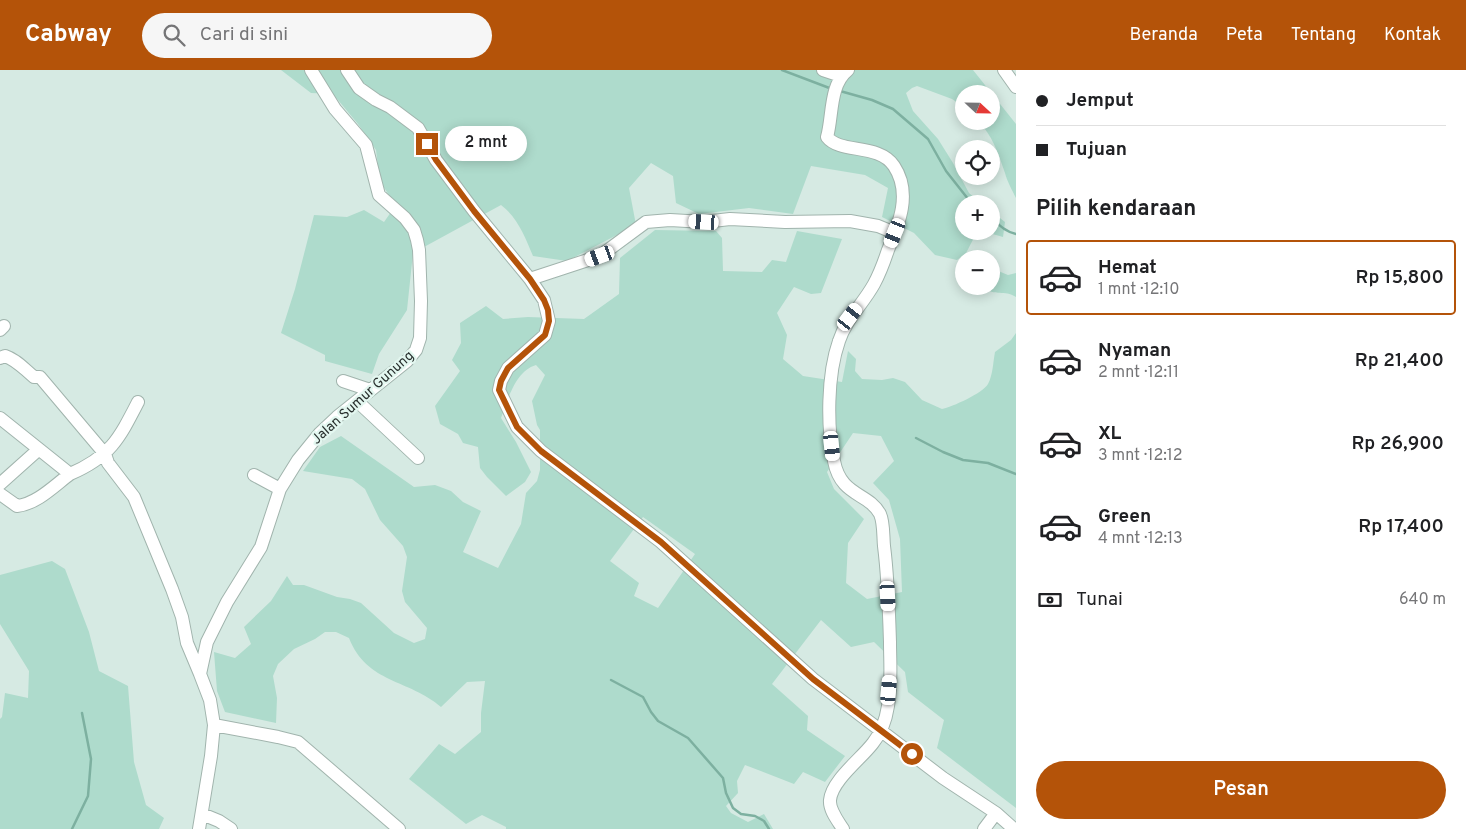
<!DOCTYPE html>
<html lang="id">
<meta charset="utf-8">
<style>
body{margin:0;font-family:Overpass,sans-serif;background:#f6f6f6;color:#202124;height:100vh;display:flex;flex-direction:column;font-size:19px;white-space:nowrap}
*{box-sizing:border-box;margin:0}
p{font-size:16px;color:#757577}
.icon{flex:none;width:28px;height:28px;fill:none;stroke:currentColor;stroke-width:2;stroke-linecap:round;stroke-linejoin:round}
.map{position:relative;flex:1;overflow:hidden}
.drawer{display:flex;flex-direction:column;background:#fff;width:450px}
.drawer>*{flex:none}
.banner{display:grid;align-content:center;height:110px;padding:0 20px;background:#fff}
.needle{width:32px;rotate:112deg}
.buttons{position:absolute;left:955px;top:15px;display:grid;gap:10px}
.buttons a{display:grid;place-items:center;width:45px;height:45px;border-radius:50%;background:#fff;box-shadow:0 2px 12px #0003;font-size:25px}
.end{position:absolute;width:22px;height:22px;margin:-11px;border:6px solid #b45309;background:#fff;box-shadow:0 0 0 2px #fff}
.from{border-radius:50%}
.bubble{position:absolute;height:35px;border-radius:18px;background:#fff;box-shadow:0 2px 12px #0003;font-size:16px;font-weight:600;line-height:35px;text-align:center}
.car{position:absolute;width:15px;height:30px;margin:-15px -8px;border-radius:6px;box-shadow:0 0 4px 1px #0007;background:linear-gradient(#fff 24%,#345 0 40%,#fff 0 76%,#345 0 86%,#fff 0)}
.banner b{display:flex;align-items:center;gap:18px;height:48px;font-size:19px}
.banner b+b{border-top:1px solid #e0e0e0}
.banner i{width:12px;height:12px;background:#202124}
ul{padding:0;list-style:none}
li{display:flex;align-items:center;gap:15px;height:75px;margin:0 10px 8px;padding:0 10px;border:2px solid transparent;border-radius:5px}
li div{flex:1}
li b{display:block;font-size:19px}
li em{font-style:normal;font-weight:600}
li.on{border-color:#b45309}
li>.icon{width:45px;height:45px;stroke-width:1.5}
h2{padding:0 20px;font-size:22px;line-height:60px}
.pay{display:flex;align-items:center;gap:12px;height:55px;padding:0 20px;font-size:19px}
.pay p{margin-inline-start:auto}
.primary-button{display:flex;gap:10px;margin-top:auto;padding:10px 20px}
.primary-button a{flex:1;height:58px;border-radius:30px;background:#b45309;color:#fff;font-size:20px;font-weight:600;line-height:58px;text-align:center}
header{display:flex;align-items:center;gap:30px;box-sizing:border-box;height:70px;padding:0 25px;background:#b45309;color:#fff}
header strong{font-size:24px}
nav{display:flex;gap:28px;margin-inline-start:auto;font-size:18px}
.search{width:350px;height:45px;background:#f6f6f6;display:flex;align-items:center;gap:12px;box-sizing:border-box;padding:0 18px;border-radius:28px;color:#757577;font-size:19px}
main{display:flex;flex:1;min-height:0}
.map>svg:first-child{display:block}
.green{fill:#aedbcc;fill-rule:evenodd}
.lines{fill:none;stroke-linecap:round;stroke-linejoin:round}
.stream{stroke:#7db0a0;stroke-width:2.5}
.minor-casing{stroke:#a1b4ad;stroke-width:14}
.minor{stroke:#fff;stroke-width:12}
.route{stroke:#b45309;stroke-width:6}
.labels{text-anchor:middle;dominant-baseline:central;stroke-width:4.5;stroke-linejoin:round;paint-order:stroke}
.street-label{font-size:14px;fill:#29302e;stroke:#e3f7f0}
</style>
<header>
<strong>Cabway</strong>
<div class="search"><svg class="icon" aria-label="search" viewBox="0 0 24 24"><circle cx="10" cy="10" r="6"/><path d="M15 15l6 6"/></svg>Cari di sini</div>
<nav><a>Beranda</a><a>Peta</a><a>Tentang</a><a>Kontak</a></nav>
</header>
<main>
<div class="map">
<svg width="1016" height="759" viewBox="0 0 1016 759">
<rect width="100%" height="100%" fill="#d6eae3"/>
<!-- green -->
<path class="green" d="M281 0H973L1016 54V128C1012 120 1007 111 1005 103 998 83 993 66 978 51H991V24H964V37L952 29 917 16 912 18 906 23 913 41 938 69 953 93 969 123 982 134H964V161H991V141L1005 152 1003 167 989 163 977 162 966 183 957 190 935 185 914 163 882 147 888 118 865 105 811 96 793 144 749 138 699 144 676 133 673 106 651 93 629 118 636 155 567 191 533 186C525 167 518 148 501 135L413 183 407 240 379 284 372 304 325 291V285L281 263 295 219 314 145 347 147 364 140 384 152 396 135 380 112 376 80 358 54 333 24 311 23Z
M655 160 716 161 722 168 723 201 762 202 772 190 786 192 797 161 842 169 821 223 811 224 794 217 777 243 787 265 783 289 803 306 842 312 848 281 856 289 855 301 862 309 882 310 893 308 905 312 922 330 942 339C952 337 983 323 988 314 993 305 993 292 995 282L1011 270 1016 263V738L937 678 944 650 908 622 905 602 874 572 851 577 821 550 772 614 808 646 807 660 845 686 825 712 803 702 794 714 745 695 737 711 738 723 726 736 731 743 748 752 764 744 773 759H506V757L482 745 466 754 409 709 439 674 455 684 481 662V643L485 611 467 612 441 637C409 609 367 614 349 568L336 562H325L315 569 294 579 278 594 273 606 277 628 276 653 225 642 217 621 214 582 235 588 251 574 244 557 271 531 287 506 293 515H304L337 527 350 529 361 533 394 563 414 573 425 569 427 558 405 532 402 521 407 487 403 476 380 450 365 419 352 409 303 401 320 377 341 366 414 417 435 415 451 421 463 432 481 441 463 482 498 498 521 454 526 423 537 411 540 400V360L537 355 532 331 545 305 536 295C515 301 508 330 501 348L516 372 531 402 525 412 506 426 487 407 480 398 478 377 463 373 458 364 440 354 435 336 460 301 452 290 461 273 460 253 486 236 503 249 528 247 584 249 619 224 620 188ZM853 363 881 366 894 391 873 413 889 430 900 469 902 522 867 529 846 513 848 473 864 449 834 419 827 402ZM643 447 695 484 658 538 634 526 639 513 610 491Z
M991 198 1008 205 1016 203V227C1004 219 996 228 982 216H991Z
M52 491 65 499 89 562 99 601 128 616 134 692 146 735 164 748 159 759H0V649L2 647 5 623 28 628 29 601 0 554V505Z"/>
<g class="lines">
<!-- stream -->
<path class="stream" d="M782 0 832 19
M840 21 872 30 893 39 928 69 946 101 972 134
M991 147C998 155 1006 162 1016 164
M916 368 943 382 963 390 988 393 1016 404
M611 610 643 627 651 642 658 651 688 668 723 708 726 723 733 738 741 744 755 746 764 751 769 759
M72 759 88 726 91 689 82 643"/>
<defs>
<path id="minor" d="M347 0 359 18 376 30 390 37 418 58 436 90 474 141 530 209 544 230 549 251 545 265 508 298 501 311 499 320 517 357 541 381 661 472 813 609 943 708 996 743 1014 759
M823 0 841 6
M1004 0 1016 17
M530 209 600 186 646 152 670 150 704 152 730 149 785 152 850 151 878 156 895 163
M0 260 4 256
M0 288 5 286C17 290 24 299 34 307H40L105 384 108 393 134 427 172 519 182 547 187 573 200 604
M343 311 370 320
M357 331 418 388
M0 348 70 404C110 387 119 369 138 332
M254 405 280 419
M0 414 38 380
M0 424 17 436C37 434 55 415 70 404
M214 655 278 667 298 672 399 759
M202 744 219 751 231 759
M199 759 211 686 214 655 210 630 200 604 207 572 227 532 261 477 280 419 298 390 320 363 337 347 407 291 416 280 420 268 421 231 419 180 417 170 414 160 405 148 379 125 366 75 335 39 311 0
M843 759C838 751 829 740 830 730 832 710 862 688 873 673 882 662 886 649 888 636 892 615 890 593 890 572 889 540 888 507 884 476 883 466 884 453 880 444 868 422 841 427 834 391 827 357 827 305 839 271 846 249 863 234 874 214 880 203 884 192 888 180 899 154 912 123 894 96 879 73 840 84 827 67 833 46 829 15 848 0
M984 759 996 743"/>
</defs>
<!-- minor casing -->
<use href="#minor" class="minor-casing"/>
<!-- minor -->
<use href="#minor" class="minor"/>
</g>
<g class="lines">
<!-- route -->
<path class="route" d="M427 74 436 90 474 141 530 209 544 230 548 240 549 251 545 265 508 298 501 311 499 320 517 357 541 381 661 472 813 609 912 684"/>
</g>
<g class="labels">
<!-- street labels -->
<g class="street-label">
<text transform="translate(363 328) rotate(-42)">Jalan Sumur Gunung</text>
</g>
</g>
</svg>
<div class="buttons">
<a><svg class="needle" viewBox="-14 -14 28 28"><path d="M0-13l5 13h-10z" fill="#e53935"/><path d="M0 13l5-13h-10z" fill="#757577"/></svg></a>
<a><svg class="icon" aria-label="locate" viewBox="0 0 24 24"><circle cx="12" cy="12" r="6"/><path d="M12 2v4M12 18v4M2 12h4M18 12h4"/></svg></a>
<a>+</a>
<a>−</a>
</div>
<i class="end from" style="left:912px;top:684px"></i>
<i class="end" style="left:427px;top:74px"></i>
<div class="bubble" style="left:445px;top:56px;width:82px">2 mnt</div>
<i class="car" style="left:704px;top:152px;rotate:273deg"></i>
<i class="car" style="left:895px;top:163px;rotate:202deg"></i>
<i class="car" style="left:600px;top:186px;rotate:250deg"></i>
<i class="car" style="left:850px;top:247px;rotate:37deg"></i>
<i class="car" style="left:832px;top:376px;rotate:174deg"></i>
<i class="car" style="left:888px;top:526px;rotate:177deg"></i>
<i class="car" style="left:889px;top:620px;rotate:5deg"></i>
</div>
<section class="drawer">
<div class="banner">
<b><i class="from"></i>Jemput</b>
<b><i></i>Tujuan</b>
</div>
<h2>Pilih kendaraan</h2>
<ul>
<li class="on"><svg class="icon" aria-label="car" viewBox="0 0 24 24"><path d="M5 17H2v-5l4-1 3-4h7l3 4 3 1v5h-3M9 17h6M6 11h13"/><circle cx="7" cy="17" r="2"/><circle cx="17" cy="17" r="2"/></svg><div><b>Hemat</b><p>1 mnt · 12:10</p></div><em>Rp 15,800</em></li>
<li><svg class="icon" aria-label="car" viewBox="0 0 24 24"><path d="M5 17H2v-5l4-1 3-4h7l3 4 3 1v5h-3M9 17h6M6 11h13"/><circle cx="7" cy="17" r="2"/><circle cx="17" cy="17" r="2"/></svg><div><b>Nyaman</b><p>2 mnt · 12:11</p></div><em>Rp 21,400</em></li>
<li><svg class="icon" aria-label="car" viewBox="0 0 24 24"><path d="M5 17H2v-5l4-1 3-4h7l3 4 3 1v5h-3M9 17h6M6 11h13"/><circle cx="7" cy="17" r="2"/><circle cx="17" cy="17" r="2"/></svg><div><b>XL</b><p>3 mnt · 12:12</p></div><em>Rp 26,900</em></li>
<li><svg class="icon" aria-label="car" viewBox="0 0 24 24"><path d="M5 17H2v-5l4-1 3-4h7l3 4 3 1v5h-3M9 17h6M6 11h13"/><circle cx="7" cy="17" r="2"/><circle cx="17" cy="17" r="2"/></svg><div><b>Green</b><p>4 mnt · 12:13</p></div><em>Rp 17,400</em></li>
</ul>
<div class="pay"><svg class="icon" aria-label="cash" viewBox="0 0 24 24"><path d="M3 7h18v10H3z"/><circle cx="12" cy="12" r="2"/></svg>Tunai<p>640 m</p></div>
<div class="primary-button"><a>Pesan</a></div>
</section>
</main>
